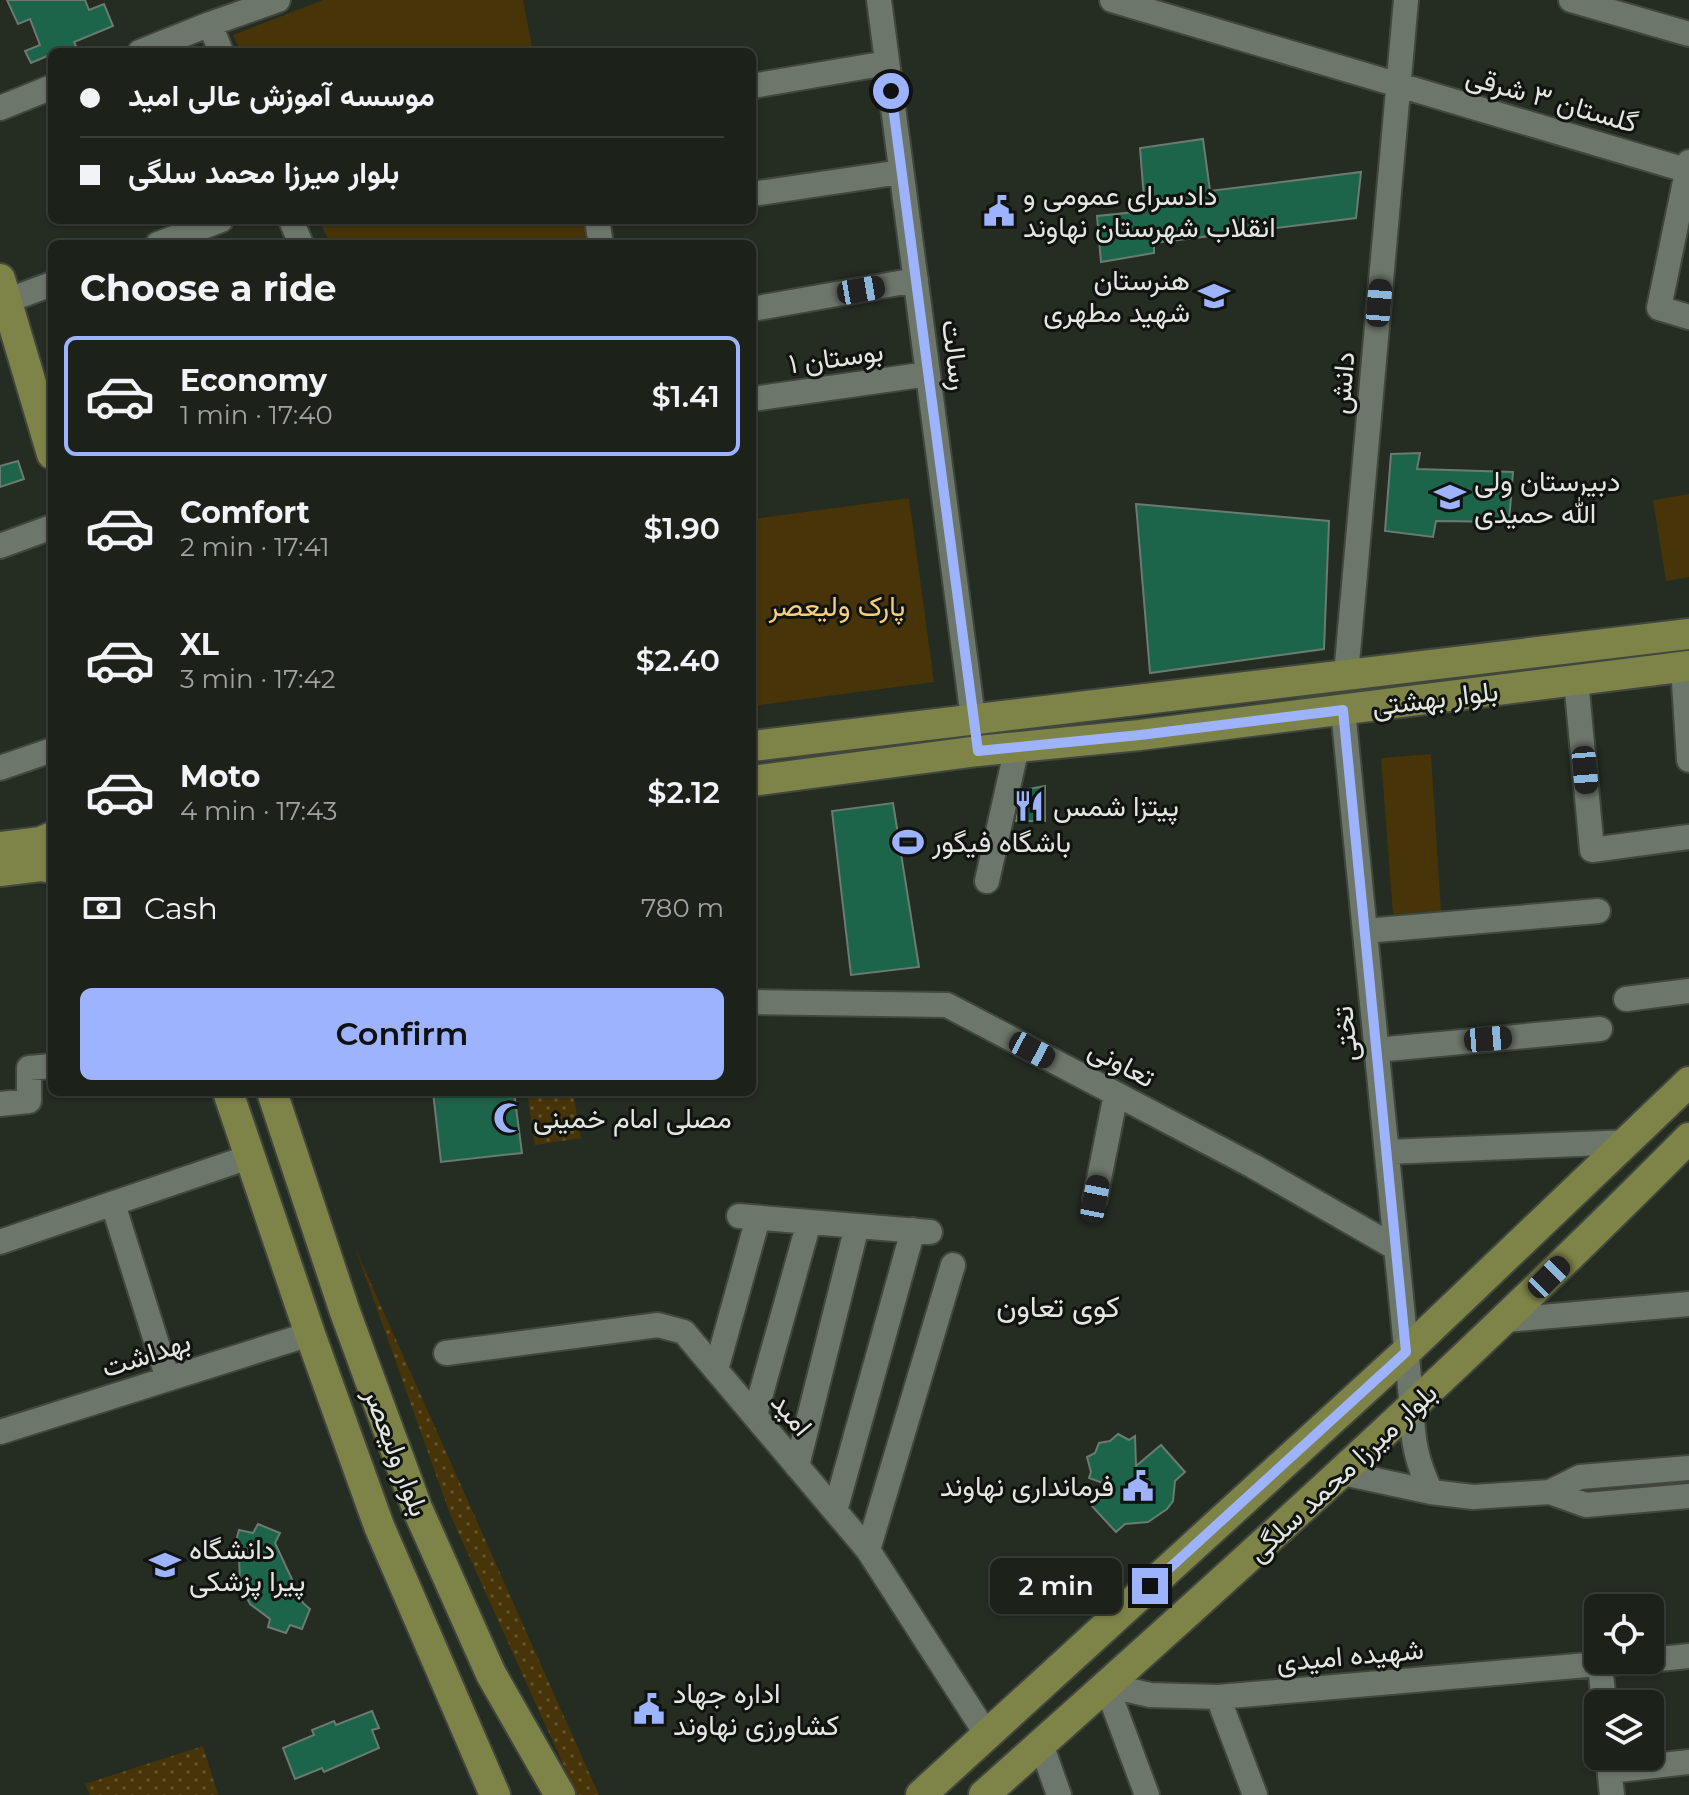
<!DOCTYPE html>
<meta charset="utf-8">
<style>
body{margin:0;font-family:Montserrat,Vazirmatn,sans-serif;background:#252923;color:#f1f3f6;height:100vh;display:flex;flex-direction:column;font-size:30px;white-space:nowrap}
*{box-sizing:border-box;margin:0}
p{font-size:26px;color:#a0a3a2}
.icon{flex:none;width:44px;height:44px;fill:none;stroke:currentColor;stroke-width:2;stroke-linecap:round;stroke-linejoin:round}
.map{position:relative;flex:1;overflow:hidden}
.side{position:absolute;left:48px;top:240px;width:708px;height:856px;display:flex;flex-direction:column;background:#1c211a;border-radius:12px;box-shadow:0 2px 6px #0004,0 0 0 2px #3a3e39}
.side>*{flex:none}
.banner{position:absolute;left:48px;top:48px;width:708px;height:176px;border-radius:12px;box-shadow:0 2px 6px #0004,0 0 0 2px #3a3e39;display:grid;align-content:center;height:176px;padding:0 32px;background:#1c211a}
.fabs{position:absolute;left:1584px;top:1594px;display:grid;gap:16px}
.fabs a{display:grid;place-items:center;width:80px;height:80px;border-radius:12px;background:#1c211a;box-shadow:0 2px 6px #0004,0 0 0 2px #3a3e39;font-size:40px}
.end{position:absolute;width:36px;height:36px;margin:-18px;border:10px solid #9eb3fd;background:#111;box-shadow:0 0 0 4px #111}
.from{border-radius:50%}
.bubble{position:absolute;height:56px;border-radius:12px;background:#1c211a;box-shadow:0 2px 6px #0004,0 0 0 2px #3a3e39;font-size:26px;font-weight:600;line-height:56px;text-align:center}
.car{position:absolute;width:24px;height:48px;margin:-24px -12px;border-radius:10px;box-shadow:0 0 6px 2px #0007;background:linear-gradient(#222 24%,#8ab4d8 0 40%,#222 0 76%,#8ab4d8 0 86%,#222 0)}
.banner b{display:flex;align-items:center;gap:28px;height:76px;font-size:30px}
.banner b+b{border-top:2px solid #3a3e39}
.banner i{width:20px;height:20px;background:#f1f3f6}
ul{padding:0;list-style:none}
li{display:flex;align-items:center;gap:24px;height:120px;margin:0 16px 12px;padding:0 16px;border:4px solid transparent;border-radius:12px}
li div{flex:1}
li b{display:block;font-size:30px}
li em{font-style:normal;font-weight:600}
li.active{border-color:#9eb3fd}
li>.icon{width:72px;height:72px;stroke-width:1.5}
h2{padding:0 32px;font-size:36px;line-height:96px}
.pay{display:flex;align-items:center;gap:20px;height:88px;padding:0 32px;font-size:30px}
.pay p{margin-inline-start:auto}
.cta{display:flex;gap:16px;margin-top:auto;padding:16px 32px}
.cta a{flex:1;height:92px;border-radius:12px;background:#9eb3fd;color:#111;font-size:32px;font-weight:600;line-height:92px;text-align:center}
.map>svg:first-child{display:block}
.grass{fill:url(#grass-dots)}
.park{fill:#473409}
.building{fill:#1c654a;stroke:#6b7a72;stroke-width:2}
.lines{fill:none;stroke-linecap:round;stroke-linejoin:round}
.minor-casing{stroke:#41473e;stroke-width:28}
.major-casing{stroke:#41473e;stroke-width:34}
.minor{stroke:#6d766a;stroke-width:24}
.major{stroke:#7e8348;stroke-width:30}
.route{stroke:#9eb3fd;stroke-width:10}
.labels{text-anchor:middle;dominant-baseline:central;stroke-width:6;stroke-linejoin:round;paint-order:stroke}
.street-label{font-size:28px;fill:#e2e7e0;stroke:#10130f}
.poi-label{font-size:28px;fill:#e2e7e0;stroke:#10130f;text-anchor:start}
.park-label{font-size:28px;fill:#f9ce79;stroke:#10130f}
.neighbourhood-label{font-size:30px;fill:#e2e7e0;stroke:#10130f}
</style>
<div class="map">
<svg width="1689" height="1795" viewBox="0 0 1689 1795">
<defs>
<pattern id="grass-dots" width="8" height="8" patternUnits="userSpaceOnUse" patternTransform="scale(2)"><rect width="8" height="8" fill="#473409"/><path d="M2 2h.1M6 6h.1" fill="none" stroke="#61512d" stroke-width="1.8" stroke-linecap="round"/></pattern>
</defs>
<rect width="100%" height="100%" fill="#252c22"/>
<!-- grass -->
<path class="grass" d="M527 1092H573L581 1138 535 1145Z
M356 1250 599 1795H577L450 1514Z
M203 1746 218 1795H90L85 1784Z"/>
<!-- park -->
<path class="park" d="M323 0H523L532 47 518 52H241L233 35Z
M319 220H586L590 244H330Z
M1689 494V577L1666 581 1653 500Z
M909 498 934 682 752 706V519Z
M1431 754 1441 911 1393 914 1381 758Z"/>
<!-- building -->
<path class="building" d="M7 0H85L89 10 104 4 113 26 74 42 79 52H52V54L31 63 25 51 40 45 30 19 18 24Z
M1203 139 1210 191 1361 172 1356 218 1154 243V253L1101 262 1097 216 1145 211 1140 148Z
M1420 453 1417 469 1513 472 1509 522 1436 521 1433 537 1385 531 1391 454Z
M18 461 24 479 0 487V466Z
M1136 504 1329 521 1324 649 1150 673Z
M1045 786V821H1016L1023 790Z
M893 803 919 967 851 975 832 811Z
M433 1092H514L522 1153 441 1162Z
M1118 1434 1129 1440 1135 1436 1136 1466 1161 1445 1185 1472 1175 1481 1173 1501 1167 1509 1148 1522 1125 1524 1116 1532 1091 1505 1111 1486 1089 1478 1091 1472 1087 1457 1095 1453 1099 1443 1110 1441Z
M258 1524 280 1533 275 1543 303 1603 310 1609 302 1629 290 1625 286 1633 268 1627 270 1619 250 1604 240 1584 239 1555 234 1548 239 1530 253 1533Z
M372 1711 379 1728 372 1730 379 1748 324 1772 322 1768 295 1779 283 1748 314 1735 312 1730 334 1721 336 1725Z"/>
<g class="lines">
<defs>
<path id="minor" d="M879 0 973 718
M1112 0 1689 171
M1571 0 1689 34
M210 24 278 0
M140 52 210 24 221 52
M752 86 887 63
M0 108 52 87
M1689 162 1659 308 1689 317
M752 194 901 172
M291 220 301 244
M597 220 601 244
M158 244 221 220
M6 301 52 284
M752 309 916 280
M752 399 928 374
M0 546 52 527
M1683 667 1689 760
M1346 675 1406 0
M1576 680 1592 850 1689 837
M1343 710 1412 1408C1412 1440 1417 1463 1431 1492
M0 768 52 750
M987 881 1017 747
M1365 931 1598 911
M1626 999 1689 991
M752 1002 947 1005 1253 1166 1396 1248
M1376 1050 1600 1029
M0 1104 29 1101V1068L52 1066
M1387 1152 1630 1142
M1095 1199 1116 1094
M113 1204 168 1379
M739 1216 930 1232
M0 1242 249 1157
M1506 1320 1689 1304
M446 1353 658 1325 684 1332 868 1550 987 1735
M716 1370 758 1218
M755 1415 809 1222
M0 1432 310 1334
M797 1466 857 1226
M1343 1473 1431 1492 1473 1497 1550 1492 1580 1477 1689 1468
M1550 1492 1586 1505 1689 1496
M835 1511 913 1230
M868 1550 953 1265
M1650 1660 1689 1656
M1600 1664 1604 1704
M1106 1685 1150 1695 1218 1697 1646 1660
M1106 1685 1147 1795
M1218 1697 1255 1795
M1041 1744 1059 1795
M1608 1756 1612 1795
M1610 1771 1689 1762"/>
<path id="major" d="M0 279 52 454
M752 746 1689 634
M752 781 978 751 1140 735 1689 666
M0 847 41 842 52 837
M0 871 41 866 52 868
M228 1092 310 1334 379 1526 495 1795
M272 1092 345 1312 417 1508 491 1674 560 1795
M921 1795 1406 1352 1689 1082
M984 1795C1224 1581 1463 1366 1689 1138"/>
</defs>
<!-- minor casing -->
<use href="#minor" class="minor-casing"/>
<!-- major casing -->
<use href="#major" class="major-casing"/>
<!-- minor -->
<use href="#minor" class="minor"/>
<!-- major -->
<use href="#major" class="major"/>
</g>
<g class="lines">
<!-- route -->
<path class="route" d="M891 91 978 751 1140 735 1343 710 1406 1352 1150 1586"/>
</g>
<!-- icons -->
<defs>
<symbol id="civic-bare" viewBox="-9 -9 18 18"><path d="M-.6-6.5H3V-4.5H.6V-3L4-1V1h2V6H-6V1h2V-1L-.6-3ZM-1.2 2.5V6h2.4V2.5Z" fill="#9eb3fd" stroke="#10130f" stroke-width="2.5" paint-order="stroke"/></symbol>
<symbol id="school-bare" viewBox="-9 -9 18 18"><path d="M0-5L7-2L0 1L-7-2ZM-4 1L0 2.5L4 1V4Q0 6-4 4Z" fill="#9eb3fd" stroke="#10130f" stroke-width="2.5" paint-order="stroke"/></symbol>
<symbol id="restaurant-bare" viewBox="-9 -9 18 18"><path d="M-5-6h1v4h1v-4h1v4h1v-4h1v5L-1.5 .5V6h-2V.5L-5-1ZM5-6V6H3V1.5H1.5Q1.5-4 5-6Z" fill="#9eb3fd" stroke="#10130f" stroke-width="2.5" paint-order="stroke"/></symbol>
<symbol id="stadium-bare" viewBox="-9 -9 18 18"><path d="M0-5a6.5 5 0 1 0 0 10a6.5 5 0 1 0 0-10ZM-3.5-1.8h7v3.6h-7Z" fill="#9eb3fd" stroke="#10130f" stroke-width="2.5" paint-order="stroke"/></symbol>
<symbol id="mosque-bare" viewBox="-9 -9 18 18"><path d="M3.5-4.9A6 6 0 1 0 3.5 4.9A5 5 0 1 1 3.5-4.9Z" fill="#9eb3fd" stroke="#10130f" stroke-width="2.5" paint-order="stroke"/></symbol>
<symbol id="university-bare" viewBox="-9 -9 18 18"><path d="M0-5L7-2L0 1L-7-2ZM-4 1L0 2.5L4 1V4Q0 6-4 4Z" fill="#9eb3fd" stroke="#10130f" stroke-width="2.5" paint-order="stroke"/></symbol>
</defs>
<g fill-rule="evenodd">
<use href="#civic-bare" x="977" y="189" width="44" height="44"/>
<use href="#school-bare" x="1192" y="274" width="44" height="44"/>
<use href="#school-bare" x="1428" y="475" width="44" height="44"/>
<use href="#restaurant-bare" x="1007" y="784" width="44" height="44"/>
<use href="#stadium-bare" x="886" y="820" width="44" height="44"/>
<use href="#mosque-bare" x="487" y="1096" width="44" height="44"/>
<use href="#civic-bare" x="1116" y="1464" width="44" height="44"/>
<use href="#university-bare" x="143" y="1543" width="44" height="44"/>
<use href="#civic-bare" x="627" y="1687" width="44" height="44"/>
</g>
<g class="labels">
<!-- street labels -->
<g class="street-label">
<text transform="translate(1552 99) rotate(16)">گلستان ۳ شرقی</text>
<text transform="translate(956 355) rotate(83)">رسالت</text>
<text transform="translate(836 357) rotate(-8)">بوستان ۱</text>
<text transform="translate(1342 383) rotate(-85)">دانش</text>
<text transform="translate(1435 698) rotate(-7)">بلوار بهشتی</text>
<text transform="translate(1345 1034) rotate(-96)">تختی</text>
<text transform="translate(1122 1063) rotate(28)">تعاونی</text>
<text transform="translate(146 1354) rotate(-18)">بهداشت</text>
<text transform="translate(792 1414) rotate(50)">امید</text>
<text transform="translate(397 1452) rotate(69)">بلوار ولیعصر</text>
<text transform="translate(1342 1472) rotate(-43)">بلوار میرزا محمد سلگی</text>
<text transform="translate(1350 1655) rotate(-5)">شهیده امیدی</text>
</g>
<!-- poi labels -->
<g class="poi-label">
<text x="1023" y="195">دادسرای عمومی و<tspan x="1023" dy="32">انقلاب شهرستان نهاوند</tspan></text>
<text x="1190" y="280" text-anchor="end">هنرستان<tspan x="1190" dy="32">شهید مطهری</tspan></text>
<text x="1474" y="481">دبیرستان ولی<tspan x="1474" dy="32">الله حمیدی</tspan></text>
<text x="1053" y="806">پیتزا شمس</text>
<text x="932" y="842">باشگاه فیگور</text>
<text x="533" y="1118">مصلی امام خمینی</text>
<text x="1114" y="1486" text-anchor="end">فرمانداری نهاوند</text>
<text x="189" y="1549">دانشگاه<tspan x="189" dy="32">پیرا پزشکی</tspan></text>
<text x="673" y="1693">اداره جهاد<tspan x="673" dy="32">کشاورزی نهاوند</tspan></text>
</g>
<!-- park labels -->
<g class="park-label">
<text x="837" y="606">پارک ولیعصر</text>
</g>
<!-- neighbourhood labels -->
<g class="neighbourhood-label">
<text x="1058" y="1306">کوی تعاون</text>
</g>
</g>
</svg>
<div class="fabs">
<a><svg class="icon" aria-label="locate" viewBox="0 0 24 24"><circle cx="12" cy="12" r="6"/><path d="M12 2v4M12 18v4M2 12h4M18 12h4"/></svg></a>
<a><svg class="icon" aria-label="layers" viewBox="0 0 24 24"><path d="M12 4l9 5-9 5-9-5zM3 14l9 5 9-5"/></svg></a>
</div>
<i class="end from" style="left:891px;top:91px"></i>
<i class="end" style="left:1150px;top:1586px"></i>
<div class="bubble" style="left:990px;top:1558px;width:132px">2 min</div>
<i class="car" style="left:861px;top:290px;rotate:80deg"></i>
<i class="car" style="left:1379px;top:303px;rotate:5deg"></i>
<i class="car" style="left:1585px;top:770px;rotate:175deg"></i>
<i class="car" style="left:1488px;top:1039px;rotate:85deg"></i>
<i class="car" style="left:1032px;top:1050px;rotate:118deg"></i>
<i class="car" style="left:1095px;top:1199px;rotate:11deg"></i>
<i class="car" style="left:1549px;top:1277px;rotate:45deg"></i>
<div class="banner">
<b><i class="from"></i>موسسه آموزش عالی امید</b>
<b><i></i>بلوار میرزا محمد سلگی</b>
</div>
<section class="side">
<h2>Choose a ride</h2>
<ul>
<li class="active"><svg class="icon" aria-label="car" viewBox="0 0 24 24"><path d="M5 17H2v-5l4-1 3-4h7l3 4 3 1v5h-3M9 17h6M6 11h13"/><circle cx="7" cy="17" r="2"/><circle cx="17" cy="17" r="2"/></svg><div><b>Economy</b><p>1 min · 17:40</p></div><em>$1.41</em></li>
<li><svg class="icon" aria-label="car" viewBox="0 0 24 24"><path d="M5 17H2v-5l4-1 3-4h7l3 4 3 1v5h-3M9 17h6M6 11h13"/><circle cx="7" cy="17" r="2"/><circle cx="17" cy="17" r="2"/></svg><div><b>Comfort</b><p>2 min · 17:41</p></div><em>$1.90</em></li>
<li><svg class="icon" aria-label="car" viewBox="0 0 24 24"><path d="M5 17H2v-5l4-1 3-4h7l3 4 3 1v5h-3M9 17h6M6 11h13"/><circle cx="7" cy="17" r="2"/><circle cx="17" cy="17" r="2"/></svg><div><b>XL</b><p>3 min · 17:42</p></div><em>$2.40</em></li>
<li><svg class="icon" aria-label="car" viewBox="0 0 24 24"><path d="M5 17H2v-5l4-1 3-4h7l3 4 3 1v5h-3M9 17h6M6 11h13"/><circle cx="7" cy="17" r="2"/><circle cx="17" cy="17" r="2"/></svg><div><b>Moto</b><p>4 min · 17:43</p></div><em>$2.12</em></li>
</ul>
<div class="pay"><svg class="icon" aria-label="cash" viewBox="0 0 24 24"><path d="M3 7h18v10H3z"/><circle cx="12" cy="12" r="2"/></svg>Cash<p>780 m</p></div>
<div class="cta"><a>Confirm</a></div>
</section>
</div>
